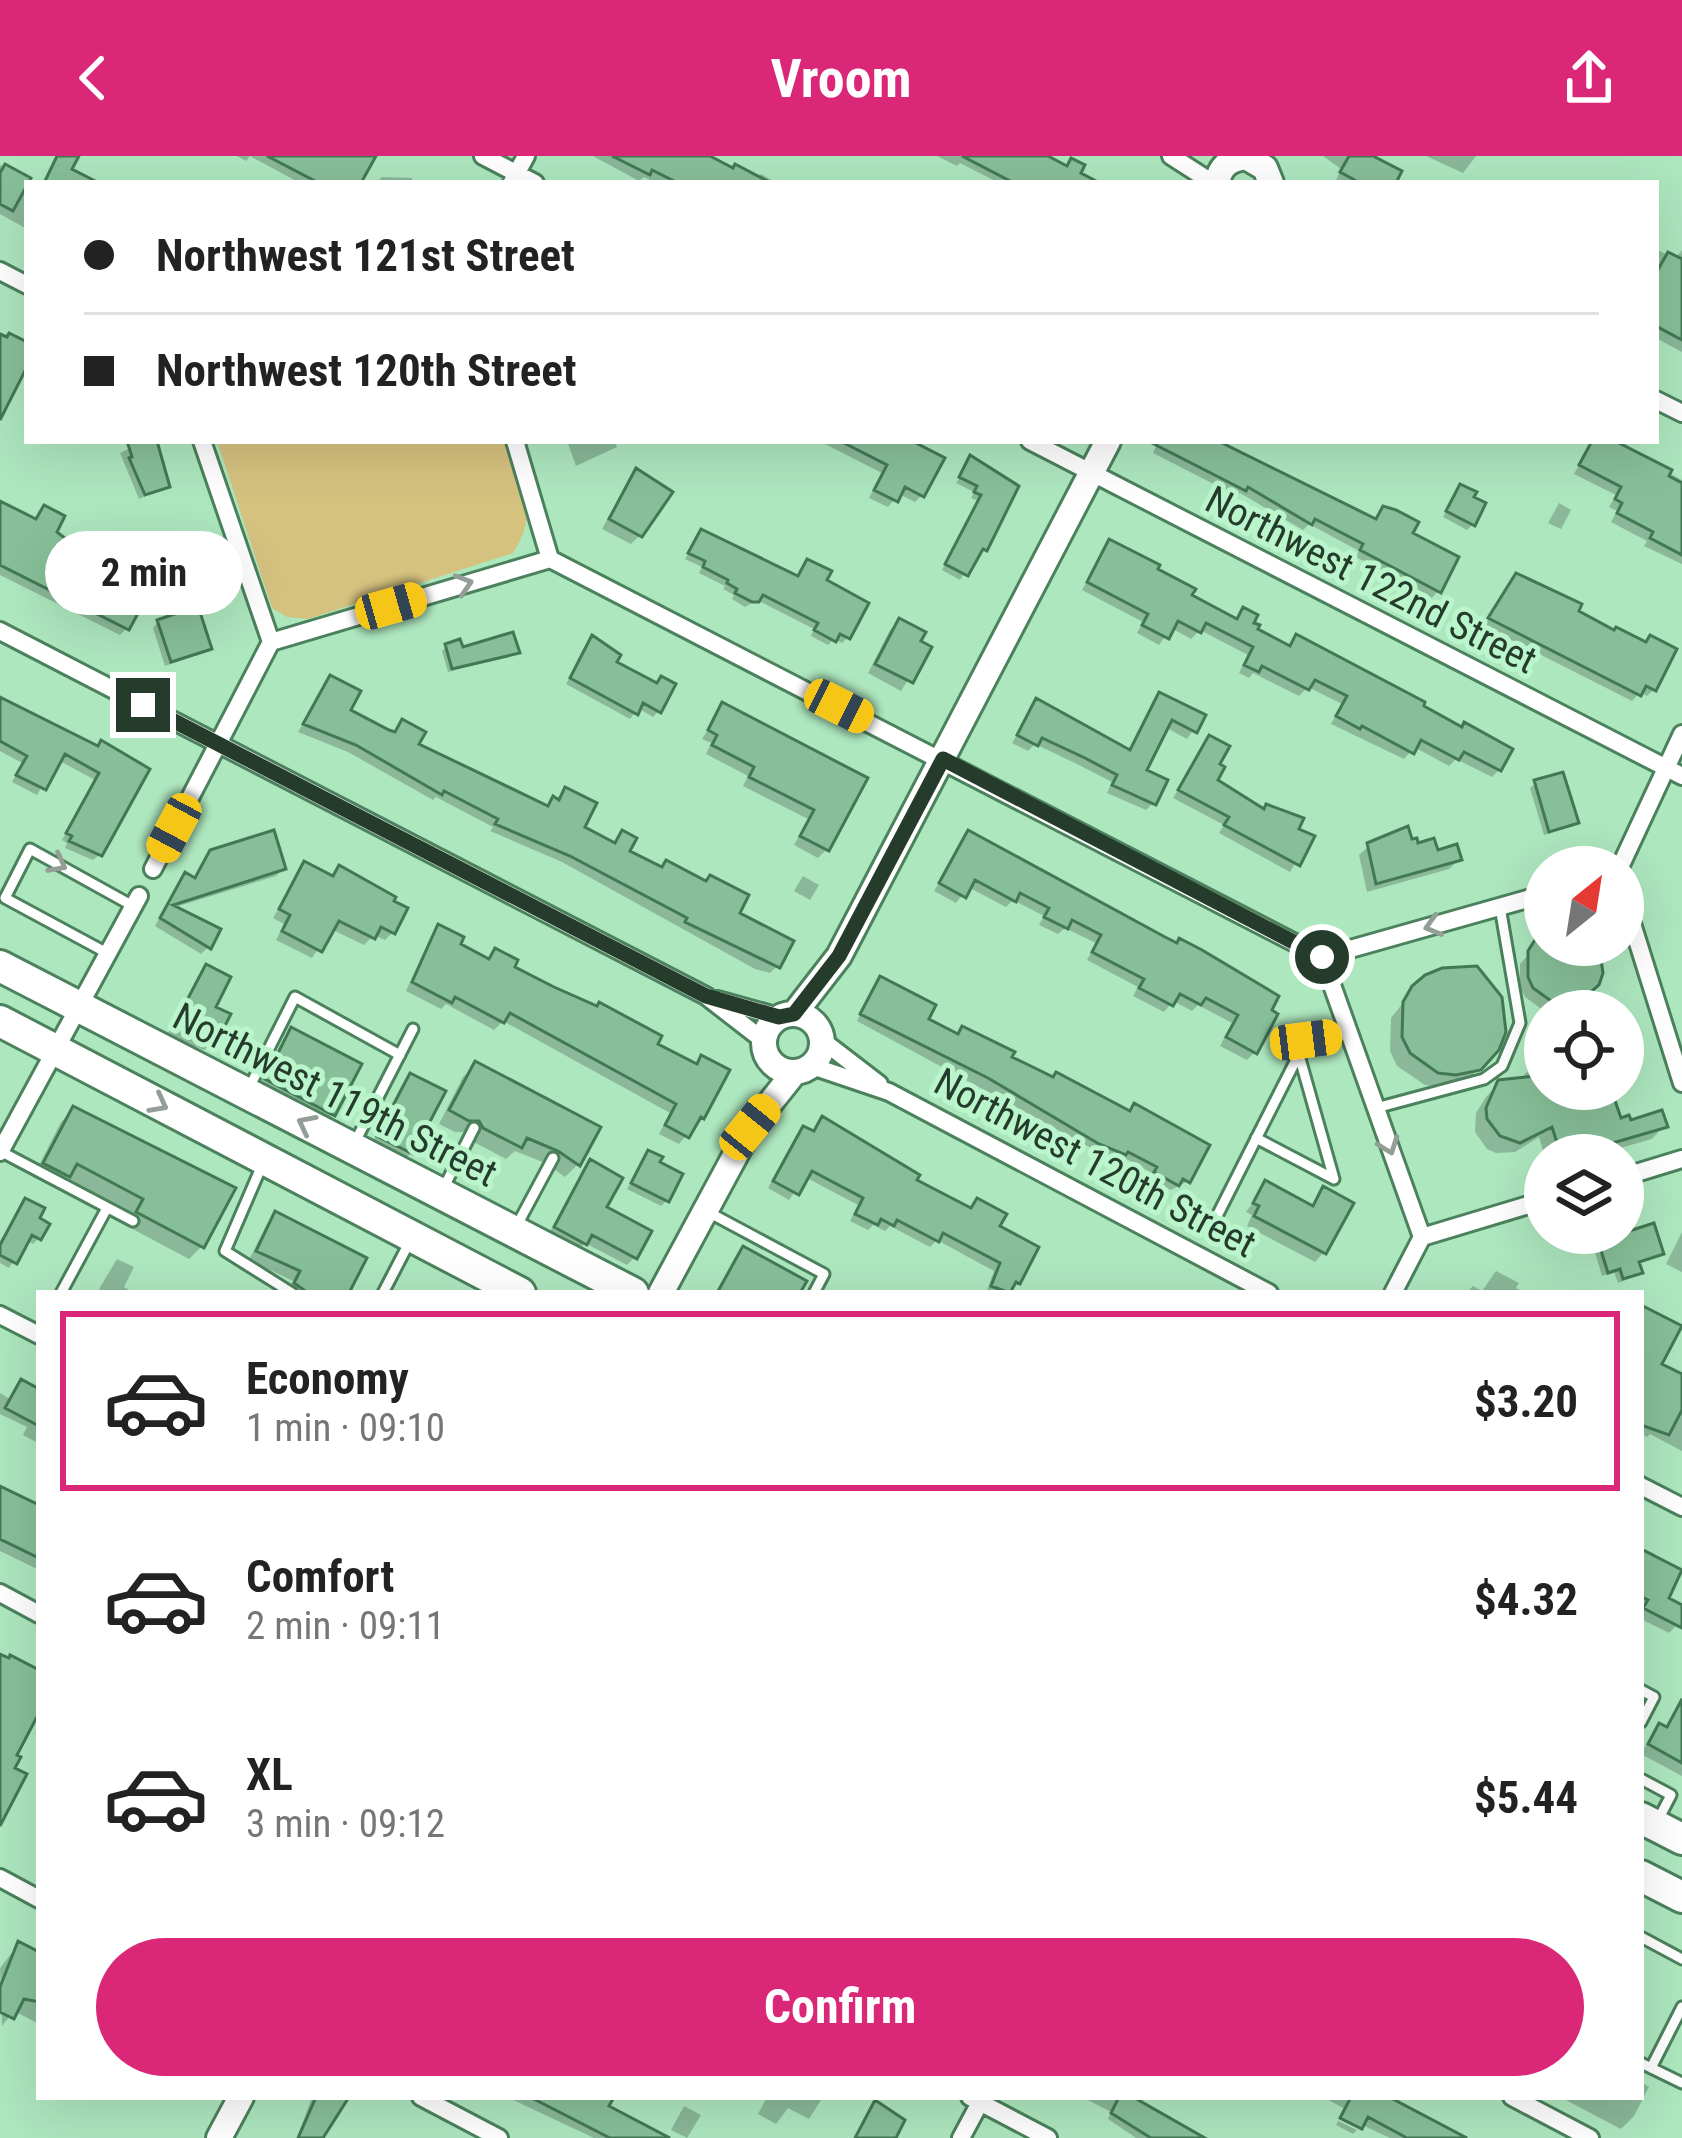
<!DOCTYPE html>
<meta charset="utf-8">
<style>
body{margin:0;font-family:"Roboto Condensed",sans-serif;background:#f6f6f6;color:#222;height:100vh;display:flex;flex-direction:column;font-size:45px;white-space:nowrap}
*{box-sizing:border-box;margin:0}
p{font-size:39px;color:#767676}
.icon{flex:none;width:66px;height:66px;fill:none;stroke:currentColor;stroke-width:2;stroke-linecap:round;stroke-linejoin:round}
.map{position:relative;flex:1;overflow:hidden}
.side{position:absolute;left:36px;top:1134px;width:1608px;height:810px;display:flex;flex-direction:column;background:#fff;border-radius:0px;box-shadow:0 12px 48px #0002}
.side>*{flex:none}
.guide{position:absolute;left:24px;top:24px;width:1635px;height:264px;border-radius:0px;box-shadow:0 12px 48px #0002;display:grid;align-content:center;height:264px;padding:0 60px;background:#fff}
.needle{width:78px;rotate:30deg}
.fabs{position:absolute;left:1524px;top:690px;display:grid;gap:24px}
.fabs a{display:grid;place-items:center;width:120px;height:120px;border-radius:50%;background:#fff;box-shadow:0 12px 48px #0002;font-size:60px}
.end{position:absolute;width:54px;height:54px;margin:-27px;border:15px solid #253c2c;background:#fff;box-shadow:0 0 0 6px #fff}
.from{border-radius:50%}
.bubble{position:absolute;height:84px;border-radius:42px;background:#fff;box-shadow:0 12px 48px #0002;font-size:39px;font-weight:700;line-height:84px;text-align:center}
.car{position:absolute;width:36px;height:72px;margin:-36px -18px;border-radius:15px;box-shadow:0 0 9px 3px #0007;background:linear-gradient(#f5c518 24%,#345 0 40%,#f5c518 0 76%,#345 0 86%,#f5c518 0)}
.guide b{display:flex;align-items:center;gap:42px;height:114px;font-size:45px}
.guide b+b{border-top:3px solid #e0e0e0}
.guide i{width:30px;height:30px;background:#222}
ul{padding:21px 0 0;list-style:none}
li{display:flex;align-items:center;gap:36px;height:180px;margin:0 24px 18px;padding:0 36px;border:6px solid transparent;border-radius:0px}
li div{flex:1}
li b{display:block;font-size:45px}
li em{font-style:normal;font-weight:700}
li.current{border-color:#db2777}
li>.icon{width:108px;height:108px;stroke-width:1.5}
.cta{display:flex;gap:24px;margin-top:auto;padding:24px 60px}
.cta a{flex:1;height:138px;border-radius:72px;background:#db2777;color:#fff;font-size:48px;font-weight:700;line-height:138px;text-align:center}
header{display:flex;justify-content:space-between;align-items:center;height:156px;padding:0 60px;background:#db2777;color:#fff;font-size:54px;font-weight:700}
.map>svg:first-child{display:block}
.green{fill:#d6c27f}
.shadow{fill:#0003}
.building{fill:#87c098;stroke:#427954;stroke-width:3}
.lines{fill:none;stroke-linecap:round;stroke-linejoin:round}
.lane-casing{stroke:#4b815c;stroke-width:15}
.street-casing{stroke:#4b815c;stroke-width:22}
.secondary-casing{stroke:#4b815c;stroke-width:30}
.highway-casing{stroke:#4b815c;stroke-width:36}
.lane{stroke:#fff;stroke-width:9}
.street{stroke:#fff;stroke-width:16}
.secondary{stroke:#fff;stroke-width:24}
.highway{stroke:#fff;stroke-width:30}
.oneway{stroke:#929e96}
.route{stroke:#253c2c;stroke-width:15}
.labels{text-anchor:middle;dominant-baseline:central;stroke-width:10;stroke-linejoin:round;paint-order:stroke}
.street-label{font-size:39px;fill:#253c2c;stroke:#baf5cb}
</style>
<header><svg class="icon" aria-label="back" viewBox="0 0 24 24"><path d="M15 5l-7 7 7 7"/></svg>Vroom<svg class="icon" aria-label="share" viewBox="0 0 24 24"><path d="M12 15V3M7 8l5-5 5 5M5 13v7h14v-7"/></svg></header>
<div class="map">
<svg width="1682" height="1982" viewBox="0 0 1682 1982">
<rect width="100%" height="100%" fill="#ade7be"/>
<!-- green -->
<path class="green" d="M217 285H506C521 329 541 354 513 397L308 463 287 461 272 452Z"/>
<!-- shadow -->
<path class="shadow" d="M237 0H366L358 27H300L250 0 246 5Z
M593 0H704L756 23 761 18 777 27H656L644 21 639 25Z
M937 0H1041L1065 12 1071 5 1077 18 1094 27H999L960 7 957 10Z
M1323 0H1375L1373 4 1392 27H1342L1336 24 1341 13Z
M1426 0H1476L1463 17Z
M0 9 34 27H27V73L0 58Z
M382 21 412 22V27H376Z
M1656 93 1675 103 1682 94V196L1656 182Z
M145 285H154L166 330 139 343 120 297Z
M567 285H615L617 291 576 310Z
M819 285H904L922 339 915 346 899 338 888 351 869 342 882 317Z
M1158 285H1216L1374 366 1384 353 1409 378 1438 435 1432 442 1356 401 1359 395 1309 368 1303 374 1240 337 1237 340 1153 297Z
M1592 285H1608L1682 324V408L1644 390 1647 385 1611 366 1617 355 1609 351 1616 339 1574 318Z
M971 303 1016 331 960 424 942 414 978 345 971 342 974 336 956 327Z
M637 316 640 379 631 388 602 373 628 325Z
M1455 337 1470 342 1473 368 1467 374 1443 361Z
M1559 347 1571 354 1561 373 1548 367Z
M0 348 34 366 44 352 53 376 128 447 127 472 120 479 0 419Z
M702 376 797 423 807 407 823 426 847 482 842 487 834 483 828 489 811 480 814 473 757 444 745 451 732 443 734 439 723 433 725 430 699 417 702 411 685 403Z
M1110 386 1188 441 1236 462 1243 455 1253 474 1287 492 1296 482 1499 614 1492 621 1456 603 1449 610 1414 591 1404 603 1331 568 1342 548 1308 531 1299 540 1253 517 1249 522 1239 517 1248 499 1200 474 1191 483 1171 472 1159 489 1137 477 1143 466 1082 434Z
M1510 428 1575 456 1654 533 1647 540 1640 536 1632 545 1484 470Z
M899 465 917 487 928 492 901 535 868 517 890 474Z
M158 466 209 492 203 497 165 510 153 472Z
M592 482 659 555 653 561 638 552 630 563 566 528Z
M446 491 461 495 517 497 448 516 442 495Z
M330 523 347 555 393 578 403 567 415 589 545 652 566 635 581 672 613 690 622 678 626 697 777 810 770 817 755 813 562 706 490 675 493 671 436 641 433 644 348 596 298 576Z
M1160 540 1202 561 1187 583 1165 571 1143 615 1153 647 1146 654 1107 637 1112 626 1077 608 1035 588 1028 595 1012 587 1037 546 1128 596Z
M0 544 97 593 102 588 100 698 93 704 65 692 67 687 62 684 95 624 58 604 37 639 12 626 22 607 0 595Z
M723 550 864 624 827 693 818 702 794 689 808 663 743 630 748 620 706 598 711 587 702 583Z
M1210 583 1214 625 1311 682 1290 716 1219 677 1224 669 1173 642Z
M1536 627 1575 666 1570 671 1544 679 1530 632Z
M969 677 1275 841 1255 896 1247 904 1220 890 1232 867 1198 849 1192 855 1173 845 1164 856 1133 840 1138 831 1087 804 1096 787 1065 772 1058 778 1039 769 1044 760 1013 744 1006 751 968 731 956 747 934 735Z
M1410 687 1459 704 1449 713 1367 736 1359 699 1369 690Z
M211 697 283 712 276 720 172 752 208 791 201 798 155 770 178 727 185 720 193 724Z
M304 709 330 722 339 713 393 776 385 784 374 779 364 789 331 773 312 802 276 784 284 768 273 762Z
M803 720 819 729 810 744 794 735Z
M439 771 457 789 486 805 496 795 511 812 694 910 702 903V961L679 988 659 978 670 957 503 865 494 874 446 848 441 853 406 835 431 780Z
M1545 780V789H1594L1600 816 1572 855H1544L1525 841 1520 831V808Z
M207 812 214 885 204 894 167 879 198 821Z
M875 829 925 864 1128 957 1188 1025 1171 1034 1151 1023 1154 1018 1121 1000 1118 1003 1093 993 857 865Z
M1414 833 1479 912 1465 926 1441 931 1425 929 1397 910 1390 895 1391 862Z
M292 874 333 958 324 967 257 933 283 884Z
M1545 906V933H1608L1619 966 1664 970 1652 983 1596 999 1545 1001 1539 981 1515 996 1496 997 1487 993 1475 976 1476 957 1486 941 1499 927 1521 922 1534 909Z
M476 909 578 1008 565 1021 545 1007 515 995 506 1003 470 984 466 976H455L439 968 463 921Z
M410 921 411 997 403 1005 371 989 402 929Z
M74 953 202 1090 189 1103 125 1069 132 1056 66 1021 55 1032 33 1021 61 966Z
M822 964 913 1026 996 1072 1018 1126 1007 1137H986L994 1115 937 1084 930 1091 890 1070 885 1075 873 1069 868 1074 850 1065 858 1049 805 1021 789 1044 768 1032 796 980 803 973 812 978Z
M648 997 666 1045 661 1050 627 1033Z
M590 1007 603 1053 635 1101 627 1109 585 1087 577 1095 548 1079Z
M1266 1028 1310 1052 1324 1034V1096L1315 1106 1247 1070 1252 1059 1246 1056Z
M276 1058 345 1137H287L293 1125 249 1104 267 1068Z
M36 1063 39 1082 33 1088 26 1084 9 1112 0 1107 1 1083Z
M1682 1076V1116L1666 1108Z
M1599 1088 1660 1097 1637 1109 1639 1116 1634 1121 1618 1127 1614 1116 1602 1120 1594 1093Z
M117 1103 134 1111 124 1131 135 1137H106L99 1133Z
M1496 1115 1519 1127 1516 1132 1525 1137H1466L1473 1130 1482 1135Z
M1642 1152 1658 1210 1682 1222V1295L1650 1278 1647 1281 1641 1278Z
M21 1227 39 1237 36 1286 23 1279 27 1271 0 1258V1237L10 1243Z
M0 1333 39 1353V1414L0 1395Z
M1645 1393 1655 1398 1653 1403 1665 1443 1682 1452 1677 1469 1669 1477 1641 1463V1397Z
M1677 1556 1682 1559V1620L1641 1598 1651 1580 1660 1571 1664 1573Z
M18 1789 39 1799V1868L14 1855 2 1870 0 1812Z
M1641 1926 1649 1931 1634 1960 1621 1973 1560 1941H1641Z
M312 1941H334L343 1946 324 1982H297Z
M507 1941H609L605 1951 645 1982H594Z
M767 1941H823L809 1963 788 1952 776 1968 758 1958Z
M1082 1941H1139L1137 1946 1199 1982H1136L1108 1963 1111 1956Z
M1323 1941H1382L1461 1982H1390L1341 1959 1345 1953Z
M684 1950 701 1959 687 1982 671 1974Z
M1338 1965 1357 1974 1353 1978 1336 1969Z"/>
<!-- building -->
<path class="building" d="M57 0H79L72 13 99 27H44Z
M267 0H376L361 27H319Z
M612 0H710L733 12 735 8 771 27H678L652 14 650 19Z
M962 0H1048L1067 10 1071 2 1085 9 1081 17 1100 27H1014Z
M1349 0H1373L1402 15 1396 27H1360L1340 16Z
M5 8 31 22 13 55 0 48V17Z
M1668 96 1682 103V184L1656 170V117Z
M9 177 27 186V211L0 264V178L7 181Z
M127 285H157L170 331 145 339 129 302 132 301Z
M840 285H912L945 302 924 341 905 331 898 346 874 334 887 309Z
M1148 285H1218L1376 363 1383 350 1396 354 1419 366 1413 377 1459 401 1441 437 1360 394 1363 388 1315 363 1312 369 1248 331 1246 335Z
M1592 285H1615L1672 314 1669 320 1682 327V399L1650 382 1653 376 1617 357 1622 347 1615 343 1621 331 1579 309Z
M970 299 1019 330 987 395 983 393 968 420 945 408 981 339 974 336 977 330 959 321Z
M636 312 673 336 642 381 609 363Z
M1460 328 1477 336 1474 341 1486 347 1475 370 1446 355Z
M0 345 36 363 44 349 65 360 57 376 66 383 145 422 132 445 142 450 129 474 0 409Z
M701 373 798 420 807 403 832 415 827 424 869 447 850 483 840 478 836 486 814 474 818 467 763 439 759 446H752L735 437 737 433 727 427 728 424 703 411 705 405 688 397Z
M1109 383 1160 409 1158 413 1196 433 1192 439 1237 463 1243 451 1258 459 1254 467 1260 469 1258 473 1290 490 1296 478 1425 546 1424 550 1462 571 1464 566 1513 593 1501 615 1464 596 1459 604 1421 584 1414 598 1362 570 1360 573 1336 560 1347 540 1315 524 1309 534 1262 510 1259 516 1244 509 1253 491 1206 467 1201 477 1178 465 1169 483 1142 469 1148 458 1087 426Z
M1516 417 1582 448 1579 455 1614 474 1616 471 1646 486 1650 479 1677 493 1656 535 1646 530 1641 540 1488 462Z
M198 450 212 493 171 506 157 464Z
M899 462 926 476 921 485 932 491 913 527 875 508Z
M513 476 520 497 452 513 445 488 460 483 463 491Z
M592 479 621 499 617 506 657 527 661 520 676 528 661 557 643 547 638 559 570 522Z
M330 519 361 535 351 554 389 574 395 576 402 563 426 576 419 588 548 650 553 640 559 644 565 631 597 647 585 671 615 687 622 674 637 682 630 695 662 711 666 704 706 725 710 719 749 739 740 757 794 785 780 812 685 766 687 762 570 700 495 668 498 663 444 635 442 639 356 589 303 568Z
M1159 536 1206 559 1197 577 1172 564 1147 614 1168 624 1156 649 1112 629 1117 619 1085 602 1042 582 1038 590 1017 579 1036 542 1130 594Z
M0 541 98 590 101 584 150 613 102 700 69 685 72 680 66 677 99 617 65 598 46 634 16 619 27 600 0 585Z
M722 546 868 622 829 695 800 680 814 654 749 621 754 611 712 589 717 579 708 574Z
M1209 579 1230 590 1220 608 1225 611 1218 624 1264 653 1266 648 1304 662 1299 673 1315 680 1300 710 1224 669 1229 661 1178 634Z
M1563 616 1579 667 1549 676 1534 624Z
M1408 670 1412 683 1417 682 1418 687 1434 682 1438 694 1457 688 1462 704 1376 728 1367 687Z
M274 674 286 713 173 749 221 773 211 793 160 762 185 716 195 722 210 694Z
M968 674 1165 781 1177 787 1179 782 1202 794 1279 840 1272 854 1278 858 1257 898 1226 881 1238 859 1206 842 1201 849 1180 838 1173 850 1139 832 1144 823 1092 796 1101 779 1072 764 1068 773 1044 761 1049 752 1020 737 1016 746 975 724 966 742 939 727Z
M304 705 333 720 339 709 396 741 394 745 408 752 395 778 381 771 375 783 339 765 322 796 282 775 290 759 279 753Z
M438 768 464 781 461 788 489 803 495 792 518 804 515 811 554 831 597 850 599 846 662 880 658 888 697 908 701 899 730 914 704 963 701 961 689 982 665 969 676 948 510 857 504 867 455 841 452 847 412 826Z
M1545 768V789H1599L1603 817 1599 829 1579 846 1554 847 1533 832 1528 821V795Z
M206 808 231 821 216 851 231 858 216 887 174 869Z
M1477 810 1502 841 1506 876 1499 894 1481 914 1456 919 1438 917 1410 897 1402 881 1403 846 1412 830 1425 819 1442 812Z
M880 820 936 849 929 863 958 878 962 870 1015 896 1012 901 1043 916 1053 921 1056 916 1130 955 1134 947 1210 989 1190 1027 1183 1023 1179 1030 1154 1016 1157 1011 1128 996 1126 999 1099 988 988 922 860 858Z
M291 871 362 908 335 960 265 923Z
M475 905 601 971 580 1010 558 995 527 982 522 992 483 972 479 965H469L449 954Z
M410 917 446 935 413 998 377 980Z
M1545 919V933H1611L1621 962 1629 959 1631 964 1662 954 1668 971 1571 999H1561L1552 971 1520 987 1500 980 1487 963 1486 952 1498 924Z
M73 950 236 1032 204 1092 136 1056 143 1043 77 1008 70 1021 43 1007Z
M822 960 920 1019 917 1024 971 1052 977 1042 1007 1058 1000 1070 1039 1091 1020 1128 1016 1126 1010 1137 991 1130 1000 1107 943 1077 939 1086 897 1064 894 1070 881 1063 878 1069 855 1058 863 1042 812 1015 799 1039 773 1025 803 970 814 975Z
M648 994 663 1001 660 1006 683 1018 669 1046 631 1027Z
M590 1003 623 1022 607 1051 652 1075 637 1103 592 1079 587 1089 554 1071Z
M1265 1024 1313 1050 1323 1030 1354 1047 1326 1098 1254 1060 1259 1050 1253 1047Z
M25 1042 45 1052 40 1062 50 1068 41 1084 32 1079 17 1108 0 1099V1089Z
M275 1055 367 1102 349 1137H308L294 1127 300 1115 256 1095Z
M1654 1067 1664 1098 1639 1106 1643 1117 1623 1123 1620 1113 1608 1117 1598 1085Z
M743 1090 807 1125 800 1137H717Z
M1641 1149 1682 1170 1662 1208 1682 1218V1254L1669 1279 1641 1269Z
M21 1223 39 1233V1270L5 1252Z
M0 1330 39 1349V1402L0 1383Z
M1641 1393 1682 1414 1669 1442 1682 1449V1472L1643 1452 1648 1444 1641 1441Z
M0 1498 9 1502 10 1499 39 1514V1557L17 1599 21 1601 15 1612 27 1618 0 1670Z
M1682 1543V1607L1648 1588 1659 1567 1667 1571Z
M18 1785 39 1796V1846L24 1843 14 1863 0 1856V1831Z
M316 1941H349L323 1982H298Z
M530 1941H614L609 1950 670 1982H610Z
M1119 1941H1133L1205 1982H1151L1111 1957Z
M1351 1941H1389L1467 1982H1407L1368 1961 1362 1973 1340 1962Z
M875 1944 905 1964 896 1982H855Z"/>
<g class="lines">
<defs>
<path id="lane" d="M107 797 5 742 30 693 133 750
M249 932 295 841 400 899
M1376 952 1484 923 1502 910 1520 867 1500 751
M1256 982 1334 1023 1299 899
M355 986 413 873
M0 995 133 1065
M263 1007 225 1095 292 1137
M443 1033 474 972
M710 1057 824 1118 814 1137
M1218 1058 1306 884 1349 878
M516 1071 553 1002
M61 1137 107 1052
M383 1137 410 1085
M1641 1534 1654 1541 1641 1566
M1641 1623 1671 1639 1658 1664
M1641 1781 1682 1803
M1641 1907 1682 1927
M1651 1912 1682 1851"/>
<path id="street" d="M483 0 535 27
M1171 0 1213 27
M512 26 526 0
M0 115 27 129
M1656 244 1682 257
M202 285 271 486
M515 285 550 403
M1030 285 1682 620
M550 403 1322 801
M0 475 706 840 764 885
M1620 711 1682 578
M153 713 271 486 550 403
M1623 739 1682 927
M1322 801 1422 1081
M1322 801 1545 738
M718 844 779 861
M823 885 879 928
M812 910 889 936 1269 1137
M0 996 139 740
M1623 1021 1682 1003
M1393 1137 1422 1081 1545 1044
M0 1159 39 1179
M1641 1330 1682 1351
M0 1437 39 1458
M0 1722 39 1743
M421 1941 499 1982
M970 1941 1048 1982
M1512 1941 1590 1982
M961 1982 983 1941"/>
<path id="secondary" d="M1217 27C1220 10 1229 3 1246 1L1265 12 1271 27
M764 887a29 29 0 1 1 58 0a29 29 0 1 1-58 0Z
M794 858 839 800 1108 285
M661 1137 750 972 794 917
M219 1982 241 1941"/>
<path id="highway" d="M0 810 633 1137
M0 865 520 1137
M1641 1662 1682 1683
M1641 1720 1682 1741"/>
</defs>
<!-- lane casing -->
<use href="#lane" class="lane-casing"/>
<!-- street casing -->
<use href="#street" class="street-casing"/>
<!-- secondary casing -->
<use href="#secondary" class="secondary-casing"/>
<!-- highway casing -->
<use href="#highway" class="highway-casing"/>
<!-- lane -->
<use href="#lane" class="lane"/>
<!-- street -->
<use href="#street" class="street"/>
<!-- secondary -->
<use href="#secondary" class="secondary"/>
<!-- highway -->
<use href="#highway" class="highway"/>
</g>
<!-- one-way arrows -->
<defs><path id="oneway-chevron" d="M-2-3.5L2.5 0L-2 3.5" fill="none" stroke-width="1.6" stroke-linecap="round" stroke-linejoin="round" transform="scale(3)"/></defs>
<g class="oneway">
<use href="#oneway-chevron" transform="translate(464 428) rotate(-17)"/>
<use href="#oneway-chevron" transform="translate(58 708) rotate(28)"/>
<use href="#oneway-chevron" transform="translate(1433 770) rotate(164)"/>
<use href="#oneway-chevron" transform="translate(159 948) rotate(28)"/>
<use href="#oneway-chevron" transform="translate(306 968) rotate(-153)"/>
<use href="#oneway-chevron" transform="translate(1389 990) rotate(70)"/>
</g>
<g class="lines">
<!-- route -->
<path class="route" d="M143 549 706 840 779 861 794 858 839 800 943 603 1322 801"/>
</g>
<g class="labels">
<!-- street labels -->
<g class="street-label">
<text transform="translate(1371 424) rotate(27)">Northwest 122nd Street</text>
<text transform="translate(335 939) rotate(27)">Northwest 119th Street</text>
<text transform="translate(1095 1007) rotate(28)">Northwest 120th Street</text>
</g>
</g>
</svg>
<div class="fabs">
<a><svg class="needle" viewBox="-14 -14 28 28"><path d="M0-13l5 13h-10z" fill="#e53935"/><path d="M0 13l5-13h-10z" fill="#767676"/></svg></a>
<a><svg class="icon" aria-label="locate" viewBox="0 0 24 24"><circle cx="12" cy="12" r="6"/><path d="M12 2v4M12 18v4M2 12h4M18 12h4"/></svg></a>
<a><svg class="icon" aria-label="layers" viewBox="0 0 24 24"><path d="M12 4l9 5-9 5-9-5zM3 14l9 5 9-5"/></svg></a>
</div>
<i class="end from" style="left:1322px;top:801px"></i>
<i class="end" style="left:143px;top:549px"></i>
<div class="bubble" style="left:45px;top:375px;width:198px">2 min</div>
<i class="car" style="left:391px;top:450px;rotate:74deg"></i>
<i class="car" style="left:839px;top:550px;rotate:117deg"></i>
<i class="car" style="left:174px;top:672px;rotate:208deg"></i>
<i class="car" style="left:1306px;top:884px;rotate:83deg"></i>
<i class="car" style="left:750px;top:971px;rotate:39deg"></i>
<div class="guide">
<b><i class="from"></i>Northwest 121st Street</b>
<b><i></i>Northwest 120th Street</b>
</div>
<section class="side">
<ul>
<li class="current"><svg class="icon" aria-label="car" viewBox="0 0 24 24"><path d="M5 17H2v-5l4-1 3-4h7l3 4 3 1v5h-3M9 17h6M6 11h13"/><circle cx="7" cy="17" r="2"/><circle cx="17" cy="17" r="2"/></svg><div><b>Economy</b><p>1 min · 09:10</p></div><em>$3.20</em></li>
<li><svg class="icon" aria-label="car" viewBox="0 0 24 24"><path d="M5 17H2v-5l4-1 3-4h7l3 4 3 1v5h-3M9 17h6M6 11h13"/><circle cx="7" cy="17" r="2"/><circle cx="17" cy="17" r="2"/></svg><div><b>Comfort</b><p>2 min · 09:11</p></div><em>$4.32</em></li>
<li><svg class="icon" aria-label="car" viewBox="0 0 24 24"><path d="M5 17H2v-5l4-1 3-4h7l3 4 3 1v5h-3M9 17h6M6 11h13"/><circle cx="7" cy="17" r="2"/><circle cx="17" cy="17" r="2"/></svg><div><b>XL</b><p>3 min · 09:12</p></div><em>$5.44</em></li>
</ul>
<div class="cta"><a>Confirm</a></div>
</section>
</div>
